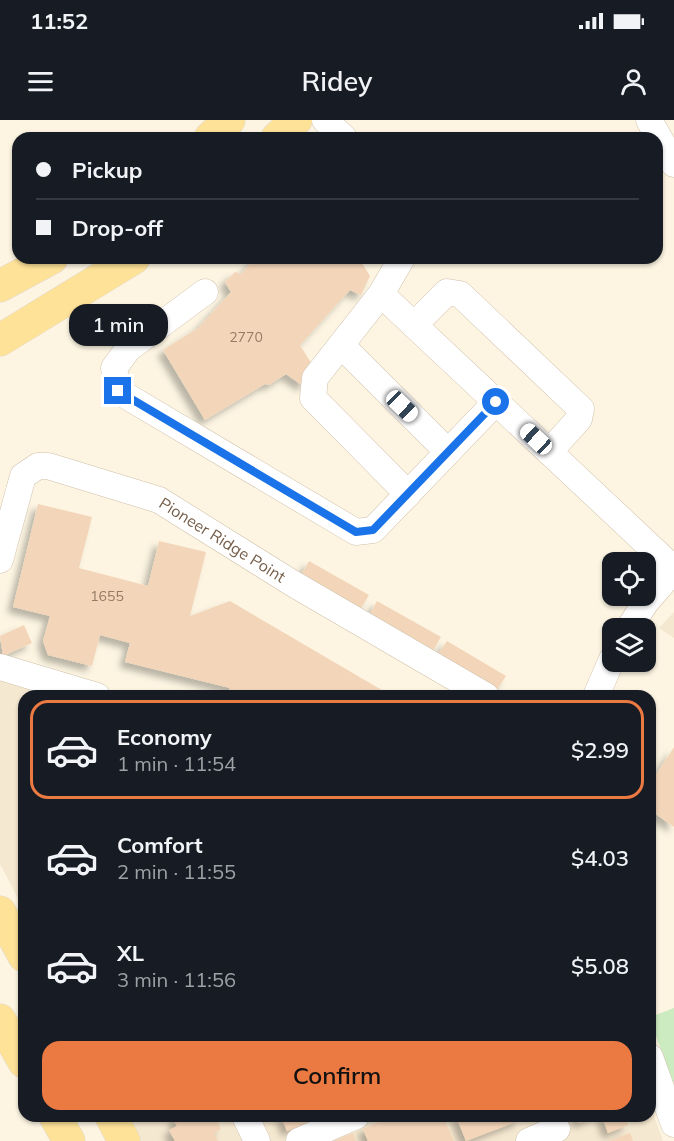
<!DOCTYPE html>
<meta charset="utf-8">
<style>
body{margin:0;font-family:Mulish,sans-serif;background:#20242c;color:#f1f3f6;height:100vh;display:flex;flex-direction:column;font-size:22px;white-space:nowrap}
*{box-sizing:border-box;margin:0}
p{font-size:20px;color:#9ea1a6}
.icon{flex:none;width:33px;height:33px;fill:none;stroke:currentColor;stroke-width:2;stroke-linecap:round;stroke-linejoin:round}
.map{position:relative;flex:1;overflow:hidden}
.side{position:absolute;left:18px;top:570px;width:638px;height:432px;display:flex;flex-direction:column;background:#171b24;border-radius:18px;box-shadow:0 2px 4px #0004}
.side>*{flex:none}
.banner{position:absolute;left:12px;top:12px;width:651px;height:132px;border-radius:18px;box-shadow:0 2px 4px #0004;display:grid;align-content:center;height:132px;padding:0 24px;background:#171b24}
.fabs{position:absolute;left:602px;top:432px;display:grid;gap:12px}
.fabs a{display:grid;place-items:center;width:54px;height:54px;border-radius:12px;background:#171b24;box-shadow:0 2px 4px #0004;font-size:30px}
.end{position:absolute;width:27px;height:27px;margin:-14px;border:8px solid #1a73e8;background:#fff;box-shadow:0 0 0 3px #fff}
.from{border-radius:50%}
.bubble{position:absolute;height:42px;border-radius:18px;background:#171b24;box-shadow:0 2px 4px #0004;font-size:20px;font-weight:600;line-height:42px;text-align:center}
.car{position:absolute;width:18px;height:36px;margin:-18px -9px;border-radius:8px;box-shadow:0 0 4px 2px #0007;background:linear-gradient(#fff 24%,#345 0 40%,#fff 0 76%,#345 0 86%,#fff 0)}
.banner b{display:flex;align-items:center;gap:21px;height:57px;font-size:22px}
.banner b+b{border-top:2px solid #363941}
.banner i{width:15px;height:15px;background:#f1f3f6}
ul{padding:10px 0 0;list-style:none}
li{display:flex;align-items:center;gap:18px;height:99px;margin:0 12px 9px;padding:0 12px;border:3px solid transparent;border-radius:18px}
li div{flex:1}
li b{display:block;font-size:22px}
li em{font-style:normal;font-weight:600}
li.current{border-color:#eb7942}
li>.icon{width:54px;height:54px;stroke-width:1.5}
.action{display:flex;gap:12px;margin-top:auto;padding:12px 24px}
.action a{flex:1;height:69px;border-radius:18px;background:#eb7942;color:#111;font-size:24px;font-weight:600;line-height:69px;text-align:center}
.status{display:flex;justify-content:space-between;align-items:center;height:42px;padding:0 30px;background:#171b24;direction:ltr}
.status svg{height:16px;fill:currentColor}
header{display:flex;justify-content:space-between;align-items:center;height:78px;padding:0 24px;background:#171b24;font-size:27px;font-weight:600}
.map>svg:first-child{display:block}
.residential{fill:#f5e8d0}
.green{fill:#cdebc0}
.building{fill:#f3d6b9;filter:url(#shadow)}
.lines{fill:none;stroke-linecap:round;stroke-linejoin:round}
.minor-casing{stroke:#d0c0ab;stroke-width:27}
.major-casing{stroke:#ded8d3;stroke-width:33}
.minor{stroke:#fff;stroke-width:26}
.major{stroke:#fee298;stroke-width:32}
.route{stroke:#1a73e8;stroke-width:8}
.labels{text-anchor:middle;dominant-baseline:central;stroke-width:5;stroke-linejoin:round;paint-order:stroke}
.number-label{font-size:14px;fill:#947b64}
.street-label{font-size:16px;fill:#755d48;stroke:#fff9e9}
</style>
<div class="status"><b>11:52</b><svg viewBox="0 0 49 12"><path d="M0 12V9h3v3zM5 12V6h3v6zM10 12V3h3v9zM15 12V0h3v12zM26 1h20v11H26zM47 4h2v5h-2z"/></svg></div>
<header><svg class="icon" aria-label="menu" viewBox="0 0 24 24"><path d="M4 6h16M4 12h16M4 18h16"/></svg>Ridey<svg class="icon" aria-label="person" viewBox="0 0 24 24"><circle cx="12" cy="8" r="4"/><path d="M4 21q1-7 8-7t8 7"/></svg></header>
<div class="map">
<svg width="674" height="1021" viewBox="0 0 674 1021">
<defs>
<filter id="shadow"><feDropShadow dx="-5.5" dy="5.5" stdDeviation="3" flood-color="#0004"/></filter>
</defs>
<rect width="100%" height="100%" fill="#fdf5e2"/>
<!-- residential -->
<path class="residential" d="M674 492V518L659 508Z
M0 559 54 576H24V790L0 744Z
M650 984 663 1021H138L125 996H650Z"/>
<!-- green -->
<path class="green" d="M674 888V964L650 900V897Z"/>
<!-- building -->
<path class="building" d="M255 138H359L370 156 361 175 350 170 300 225 313 246 303 266 286 254 269 265 265 264 205 300 163 230 198 208 231 172 225 162 235 152 241 154Z
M38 384 92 397 79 448 148 466 159 421 206 432 190 496 230 481 392 576H226L230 568 125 542 130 523 100 515 92 546 48 535 43 521 50 496 13 487Z
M309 441 369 475 360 490 300 457Z
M377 481 441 517 432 532 369 496Z
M24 505 32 523 3 536 0 516Z
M447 521 506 556 496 571 437 536Z
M674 627V707L650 690V664Z
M178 996H215L221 1009 214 1013 218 1021H175L169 1010 177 1006 173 999Z
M281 996H321L287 1011Z
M394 996H443L454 1021H368L363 1009Z
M456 996H519L521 1000 466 1021Z
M576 996H596L579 1003Z
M602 996H625L628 1005 608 1013Z
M353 1013 356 1021H334Z
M630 1013 633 1021H609Z"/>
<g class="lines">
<defs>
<g id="minor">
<path d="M325 0 344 18"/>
<path d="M649 0 674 44"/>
<path d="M402 138 381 174 674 449"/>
<path d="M205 172 128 229 114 248 118 271 356 412 373 410 496 282"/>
<path d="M381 174 315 258 313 278 408 374"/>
<path d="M414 205 447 172 460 174 581 289 579 299 549 332"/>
<path d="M341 225 448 332"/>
<path id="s1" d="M0 440 23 356 38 346H48L159 380 292 463 486 576"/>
<path d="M629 508 646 482 674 450"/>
<path d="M0 547 97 576"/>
<path d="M596 576 612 539"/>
<path d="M650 937 674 1004"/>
<path d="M245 996 257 1021"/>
<path d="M299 1021 356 996"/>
<path d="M529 1021 557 1009"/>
</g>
<path id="major" d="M210 18 229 0
M277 18 296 0
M0 166 52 138
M0 220 134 138
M0 792 24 836
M0 900 24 942
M55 996 69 1021
M111 996 124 1021"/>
</defs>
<!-- minor casing -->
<use href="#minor" class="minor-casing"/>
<!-- major casing -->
<use href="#major" class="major-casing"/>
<!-- minor -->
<use href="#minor" class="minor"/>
<!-- major -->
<use href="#major" class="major"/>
</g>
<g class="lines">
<!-- route -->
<path class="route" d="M118 271 356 412 373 410 496 282"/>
</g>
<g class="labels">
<!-- number labels -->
<g class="number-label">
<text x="246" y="217">2770</text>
<text x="107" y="476">1655</text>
</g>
<!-- street labels -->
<g class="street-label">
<text stroke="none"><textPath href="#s1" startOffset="306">Pioneer Ridge Point</textPath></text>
</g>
</g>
</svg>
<div class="fabs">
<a><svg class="icon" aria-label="locate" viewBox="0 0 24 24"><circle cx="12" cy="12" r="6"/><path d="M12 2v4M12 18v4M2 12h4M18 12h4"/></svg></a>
<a><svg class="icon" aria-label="layers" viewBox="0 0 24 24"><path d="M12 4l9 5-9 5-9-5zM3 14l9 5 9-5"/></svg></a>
</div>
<i class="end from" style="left:496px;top:282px"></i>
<i class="end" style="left:118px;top:271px"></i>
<div class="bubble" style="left:69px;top:184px;width:99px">1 min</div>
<i class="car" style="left:402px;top:286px;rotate:134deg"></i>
<i class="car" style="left:536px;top:319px;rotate:313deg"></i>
<div class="banner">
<b><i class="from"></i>Pickup</b>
<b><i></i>Drop-off</b>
</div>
<section class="side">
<ul>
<li class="current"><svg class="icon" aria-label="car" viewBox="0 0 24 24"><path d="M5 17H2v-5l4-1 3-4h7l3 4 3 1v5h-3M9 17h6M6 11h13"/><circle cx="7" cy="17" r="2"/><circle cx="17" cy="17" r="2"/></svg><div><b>Economy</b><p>1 min · 11:54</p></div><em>$2.99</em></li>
<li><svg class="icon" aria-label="car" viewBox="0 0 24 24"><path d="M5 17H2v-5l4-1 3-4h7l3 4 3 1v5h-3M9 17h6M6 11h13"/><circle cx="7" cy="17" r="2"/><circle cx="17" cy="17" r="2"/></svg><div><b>Comfort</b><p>2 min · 11:55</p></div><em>$4.03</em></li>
<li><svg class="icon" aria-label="car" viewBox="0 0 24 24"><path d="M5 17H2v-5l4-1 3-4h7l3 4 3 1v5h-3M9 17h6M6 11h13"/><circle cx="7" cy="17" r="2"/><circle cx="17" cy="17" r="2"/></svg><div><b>XL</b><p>3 min · 11:56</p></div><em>$5.08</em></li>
</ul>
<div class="action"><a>Confirm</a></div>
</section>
</div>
